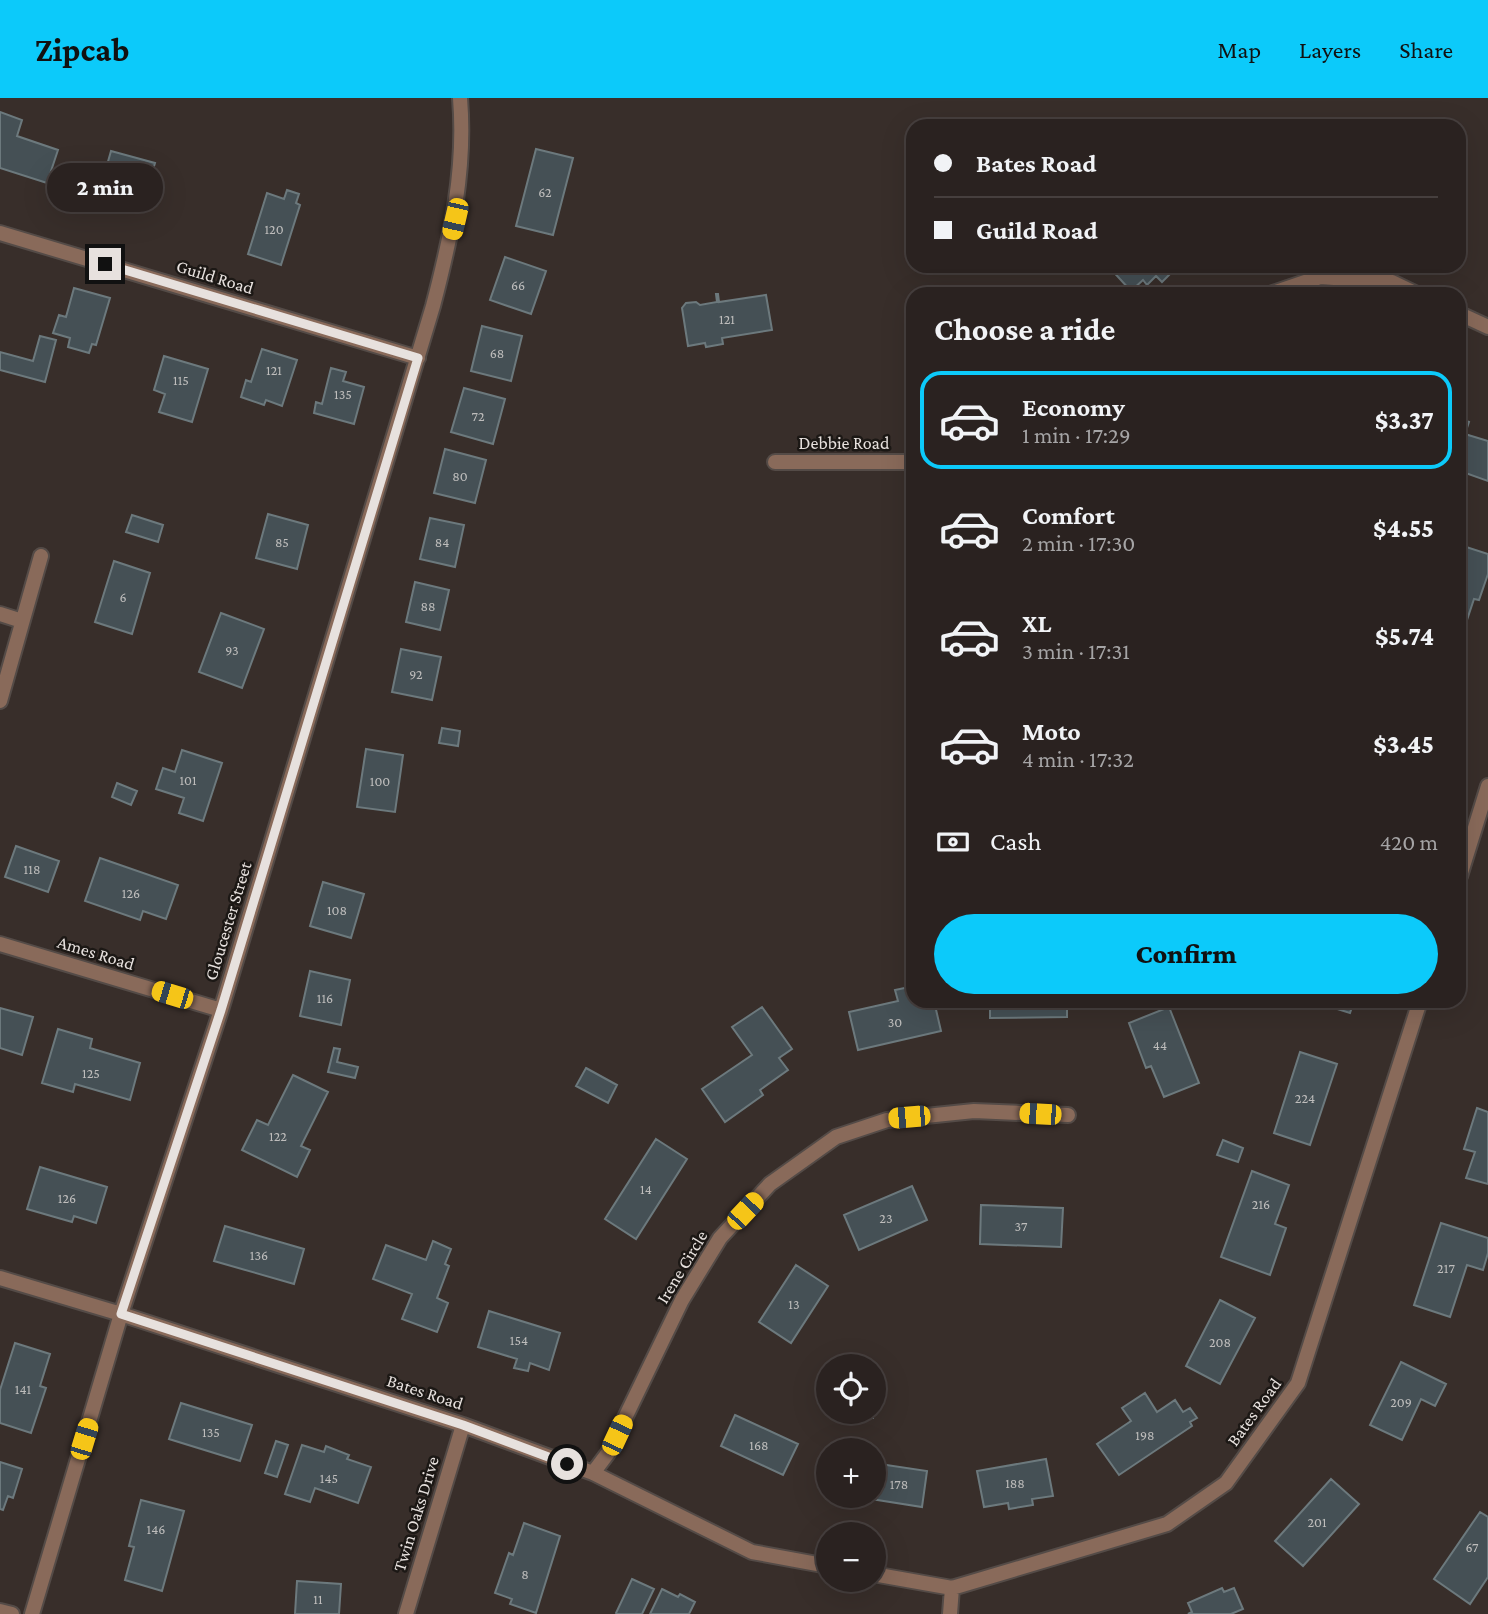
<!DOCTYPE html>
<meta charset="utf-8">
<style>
body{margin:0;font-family:"Crimson Pro",serif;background:#322a29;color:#f1f3f6;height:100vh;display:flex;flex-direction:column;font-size:26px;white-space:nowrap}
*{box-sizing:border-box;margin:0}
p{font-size:23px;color:#a5a4a5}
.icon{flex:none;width:38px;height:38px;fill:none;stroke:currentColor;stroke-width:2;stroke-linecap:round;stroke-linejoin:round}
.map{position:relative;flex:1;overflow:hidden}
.drawer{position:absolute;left:906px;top:189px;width:560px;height:721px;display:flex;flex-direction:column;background:#2a2220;border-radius:21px;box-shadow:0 7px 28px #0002,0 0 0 2px #463f3e}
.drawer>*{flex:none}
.top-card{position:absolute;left:906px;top:21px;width:560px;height:154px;border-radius:21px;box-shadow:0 7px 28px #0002,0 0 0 2px #463f3e;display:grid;align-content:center;height:154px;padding:0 28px;background:#2a2220}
.fabs{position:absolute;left:816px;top:1256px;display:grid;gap:14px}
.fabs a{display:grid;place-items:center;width:70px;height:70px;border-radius:50%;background:#2a2220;box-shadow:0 7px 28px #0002,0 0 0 2px #463f3e;font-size:35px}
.end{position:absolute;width:32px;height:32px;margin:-16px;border:9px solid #e7e1de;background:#111;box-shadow:0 0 0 4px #111}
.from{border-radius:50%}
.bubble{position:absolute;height:49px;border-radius:24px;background:#2a2220;box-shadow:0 7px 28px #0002,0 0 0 2px #463f3e;font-size:23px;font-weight:800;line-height:49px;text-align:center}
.car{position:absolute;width:21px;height:42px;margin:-21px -10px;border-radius:9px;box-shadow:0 0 5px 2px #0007;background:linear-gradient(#f5c518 24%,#345 0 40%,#f5c518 0 76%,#345 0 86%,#f5c518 0)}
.top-card b{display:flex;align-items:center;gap:24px;height:66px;font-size:26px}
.top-card b+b{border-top:2px solid #463f3e}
.top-card i{width:18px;height:18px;background:#f1f3f6}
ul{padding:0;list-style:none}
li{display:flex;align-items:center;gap:21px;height:98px;margin:0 14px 10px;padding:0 14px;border:4px solid transparent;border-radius:21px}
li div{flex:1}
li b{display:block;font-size:26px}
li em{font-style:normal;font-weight:800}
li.current{border-color:#0ccafa}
li>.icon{width:63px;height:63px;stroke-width:1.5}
h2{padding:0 28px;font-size:32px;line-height:84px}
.pay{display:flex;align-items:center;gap:18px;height:77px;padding:0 28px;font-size:26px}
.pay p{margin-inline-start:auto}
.cta{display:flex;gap:14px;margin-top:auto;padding:14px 28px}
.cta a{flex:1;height:80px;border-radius:42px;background:#0ccafa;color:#111;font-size:28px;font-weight:800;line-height:80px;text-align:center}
header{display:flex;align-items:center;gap:42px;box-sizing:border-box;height:98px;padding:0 35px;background:#0ccafa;color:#111}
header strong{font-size:33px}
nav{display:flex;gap:38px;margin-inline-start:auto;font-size:24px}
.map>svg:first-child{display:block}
.building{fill:#455055;stroke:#6c797d;stroke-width:2}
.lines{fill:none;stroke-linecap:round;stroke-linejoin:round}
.minor-casing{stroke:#544b47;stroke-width:18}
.minor{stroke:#896a5a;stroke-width:14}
.route{stroke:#e7e1de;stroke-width:9}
.labels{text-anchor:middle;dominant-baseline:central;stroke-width:5;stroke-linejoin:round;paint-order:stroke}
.number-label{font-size:14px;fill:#bebdbc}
.street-label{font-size:18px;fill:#e7e1de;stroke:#1c1815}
</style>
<header>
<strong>Zipcab</strong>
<nav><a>Map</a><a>Layers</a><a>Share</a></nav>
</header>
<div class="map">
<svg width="1488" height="1516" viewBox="0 0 1488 1516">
<rect width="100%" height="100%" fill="#382e2a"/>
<!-- building -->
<path class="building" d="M0 14 22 22 17 38 58 52 47 85 0 70Z
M536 51 573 60 553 137 516 128Z
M111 53 155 65 142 107 99 95Z
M287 92 299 96 296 105 300 107 281 167 248 156 267 95 284 101Z
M505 159 546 173 531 216 490 202Z
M1108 168H1178L1162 184 1156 178 1147 187 1143 182 1131 193Z
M74 190 110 200 96 247 92 246 89 255 68 249 70 240 53 235 59 217 66 219Z
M716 196H718L719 204 766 197 772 232 722 240 723 246 706 249 705 245 688 248 682 210 686 205 696 204 700 207 717 204Z
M482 228 522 238 511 283 471 273Z
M40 238 56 242 45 284 0 272V254L33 263Z
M262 251 297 262 282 308 266 302 264 307 241 299 246 282 251 284Z
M164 258 208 271 192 324 159 314 165 296 154 292Z
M331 270 346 274 343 283 364 289 354 326 314 315 316 304 322 306Z
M464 290 505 301 493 346 451 334Z
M1460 321 1469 324 1465 336 1488 343V383L1460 373Z
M445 351 486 362 475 405 434 395Z
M268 416 308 427 297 471 256 460Z
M132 417 163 427 158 444 126 434Z
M430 420 464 427 455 469 420 461Z
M1460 447 1488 456V476L1479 502 1474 501 1463 534 1460 533Z
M114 463 150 475 132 536 95 524Z
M415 484 449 492 440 532 406 524Z
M221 515 264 531 242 590 199 574Z
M401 551 441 559 432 602 392 594Z
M442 630 460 633 458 648 439 645Z
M366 651 403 657 395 714 357 709Z
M182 652 222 665 203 723 179 715 184 700 156 691 163 670 175 674Z
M117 685 137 693 131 707 112 699Z
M16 748 59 763 48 794 5 779Z
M100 760 178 787 166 821 143 813 140 822 85 803Z
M323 784 364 796 351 840 310 828Z
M310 873 350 882 341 927 300 918Z
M914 888V903H934L941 933 858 952 849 914 898 903 895 892Z
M990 903H1067V919L990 920Z
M1312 903H1354L1350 915Z
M762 909 792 951 779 960 788 972 760 992 763 997 725 1024 702 991 752 957 732 929Z
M1169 909 1199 985 1164 999 1151 968 1146 970 1129 925Z
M0 910 33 919 22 957 0 950Z
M58 931 92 941 90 950 140 965 130 1002 75 986 73 994 42 985Z
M334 950 340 951 337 964 358 969 355 980 328 974Z
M1300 954 1337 966 1310 1047 1274 1035Z
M586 970 617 987 608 1005 576 988Z
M293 977 328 994 301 1048 310 1052 297 1079 242 1052 257 1022 268 1027Z
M1477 1010 1488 1014V1086L1466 1080 1475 1054 1464 1051Z
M656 1041 687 1061 636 1141 605 1121Z
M1223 1042 1243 1050 1238 1064 1217 1057Z
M40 1069 107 1089 96 1125 74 1118 72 1124 27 1111Z
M1252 1073 1289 1087 1275 1126 1286 1130 1270 1177 1221 1159Z
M912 1088 927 1122 859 1152 844 1117Z
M981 1107 1063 1110 1061 1149 980 1146Z
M1441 1125 1488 1140V1155L1483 1172 1467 1167 1450 1219 1414 1207Z
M225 1128 304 1151 294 1186 214 1163Z
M433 1143 451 1151 445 1166 449 1168 437 1200 448 1205 437 1234 402 1221 412 1196 373 1181 386 1147 426 1162Z
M796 1167 828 1188 791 1245 759 1224Z
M1220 1202 1255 1220 1220 1286 1186 1268Z
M489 1213 560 1235 549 1272 530 1265 528 1273 514 1270 517 1261 478 1249Z
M15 1245 50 1256 40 1288 46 1290 31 1335 0 1325V1292Z
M1401 1264 1446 1286 1435 1308 1421 1301 1402 1342 1370 1327Z
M1145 1295 1157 1314 1175 1302 1183 1314 1190 1310 1197 1320 1190 1324 1192 1328 1119 1377 1097 1346 1131 1323 1122 1310Z
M873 1298H875L873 1320 847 1318V1314H873Z
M181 1305 252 1327 240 1363 169 1341Z
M735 1317 798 1346 783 1377 721 1348Z
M276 1343 288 1347 277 1379 265 1375Z
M302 1347 324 1354 326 1348 349 1357 347 1361 371 1369 358 1405 315 1390 310 1404 285 1396Z
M1046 1361 1053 1398 1032 1401 1033 1407 1009 1411 1008 1405 984 1409 977 1373Z
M0 1364 22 1371 13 1400 8 1398 3 1412 0 1411Z
M873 1365 927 1373 922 1409 852 1398H873Z
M1331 1381 1359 1406 1303 1468 1275 1443Z
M141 1402 184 1413 162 1493 125 1482 134 1449 129 1448Z
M1480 1414 1488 1419V1479L1470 1506 1434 1481Z
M524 1425 560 1438 536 1515 510 1506 512 1501 495 1495 509 1455 513 1457Z
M632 1481 654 1491 642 1516H617L616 1515Z
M297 1483 341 1486 339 1516H295Z
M1222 1490 1224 1494 1234 1490 1243 1511 1231 1516H1188L1192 1514 1188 1505Z
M662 1491 678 1499 680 1496 695 1504 689 1516H650Z"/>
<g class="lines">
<defs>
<path id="minor" d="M0 135 418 260
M1270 196 1320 179 1392 184 1417 196
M1460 216 1488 229
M775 364H914
M0 516 22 523
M0 603 41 458
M1460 778 1488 688
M0 846 221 912
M0 1180 121 1216 463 1327 593 1375 752 1454 828 1468
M593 1375 608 1355 682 1202 720 1140 770 1086 836 1039 887 1022 974 1013 1068 1017
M873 1476 952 1490 1167 1426 1226 1385 1298 1285 1420 903
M0 1513 12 1516
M32 1516 121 1216 221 912 433 208C451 139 466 72 460 0
M406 1516 463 1327
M950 1516 952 1490"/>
</defs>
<!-- minor casing -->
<use href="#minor" class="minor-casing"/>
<!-- minor -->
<use href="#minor" class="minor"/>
</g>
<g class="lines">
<!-- route -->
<path class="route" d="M105 166 418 260 221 912 121 1216 463 1327 567 1366"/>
</g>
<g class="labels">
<!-- number labels -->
<g class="number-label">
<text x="545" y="94">62</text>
<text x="274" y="131">120</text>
<text x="518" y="187">66</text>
<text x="727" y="221">121</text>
<text x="497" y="255">68</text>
<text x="274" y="272">121</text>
<text x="181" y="282">115</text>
<text x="343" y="296">135</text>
<text x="478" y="318">72</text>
<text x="460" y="378">80</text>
<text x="282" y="444">85</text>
<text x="442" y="444">84</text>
<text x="123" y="499">6</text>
<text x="428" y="508">88</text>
<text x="232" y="552">93</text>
<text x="416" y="576">92</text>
<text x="188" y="682">101</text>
<text x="380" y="683">100</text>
<text x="32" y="771">118</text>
<text x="131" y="795">126</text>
<text x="337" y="812">108</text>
<text x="325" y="900">116</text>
<text x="895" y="924">30</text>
<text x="1160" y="947">44</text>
<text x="91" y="975">125</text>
<text x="1305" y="1000">224</text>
<text x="278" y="1038">122</text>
<text x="646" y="1091">14</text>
<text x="67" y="1100">126</text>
<text x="1261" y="1106">216</text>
<text x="886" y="1120">23</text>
<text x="1021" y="1128">37</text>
<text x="259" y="1157">136</text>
<text x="1446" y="1170">217</text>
<text x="794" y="1206">13</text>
<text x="519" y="1242">154</text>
<text x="1220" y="1244">208</text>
<text x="23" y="1291">141</text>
<text x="1401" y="1304">209</text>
<text x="211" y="1334">135</text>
<text x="1145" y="1337">198</text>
<text x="759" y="1347">168</text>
<text x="329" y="1380">145</text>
<text x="1015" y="1385">188</text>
<text x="899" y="1386">178</text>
<text x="1317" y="1424">201</text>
<text x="156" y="1431">146</text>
<text x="1472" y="1449">67</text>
<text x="525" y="1476">8</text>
<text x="318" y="1501">11</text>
</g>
<!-- street labels -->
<g class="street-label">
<text transform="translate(215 179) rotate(17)">Guild Road</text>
<text x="844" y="345">Debbie Road</text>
<text transform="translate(228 823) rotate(-73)">Gloucester Street</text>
<text transform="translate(96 855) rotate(17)">Ames Road</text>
<text transform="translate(682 1169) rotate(-59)">Irene Circle</text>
<text transform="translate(425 1294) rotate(18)">Bates Road</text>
<text transform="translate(1254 1314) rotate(-54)">Bates Road</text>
<text transform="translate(416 1416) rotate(-73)">Twin Oaks Drive</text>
</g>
</g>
</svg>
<div class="fabs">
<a><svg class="icon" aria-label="locate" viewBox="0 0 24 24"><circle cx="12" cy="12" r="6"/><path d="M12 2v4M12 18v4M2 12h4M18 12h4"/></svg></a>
<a>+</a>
<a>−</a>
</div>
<i class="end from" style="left:567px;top:1366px"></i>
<i class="end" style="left:105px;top:166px"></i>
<div class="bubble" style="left:47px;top:65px;width:116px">2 min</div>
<i class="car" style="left:455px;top:121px;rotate:193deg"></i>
<i class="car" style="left:172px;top:897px;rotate:287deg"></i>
<i class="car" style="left:1040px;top:1016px;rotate:273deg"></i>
<i class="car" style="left:909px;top:1019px;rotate:265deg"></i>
<i class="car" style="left:745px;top:1113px;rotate:43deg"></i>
<i class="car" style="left:617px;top:1337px;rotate:25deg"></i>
<i class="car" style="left:84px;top:1341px;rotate:17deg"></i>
<div class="top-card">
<b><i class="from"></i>Bates Road</b>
<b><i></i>Guild Road</b>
</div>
<section class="drawer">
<h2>Choose a ride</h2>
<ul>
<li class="current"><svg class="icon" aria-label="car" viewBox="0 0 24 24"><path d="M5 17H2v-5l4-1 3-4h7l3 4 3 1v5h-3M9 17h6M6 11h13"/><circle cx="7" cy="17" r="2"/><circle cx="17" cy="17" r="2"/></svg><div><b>Economy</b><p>1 min · 17:29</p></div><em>$3.37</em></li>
<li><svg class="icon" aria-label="car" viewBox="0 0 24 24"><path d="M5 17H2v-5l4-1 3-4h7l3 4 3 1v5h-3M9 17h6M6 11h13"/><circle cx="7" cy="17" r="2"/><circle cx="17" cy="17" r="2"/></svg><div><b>Comfort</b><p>2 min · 17:30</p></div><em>$4.55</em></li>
<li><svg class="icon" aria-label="car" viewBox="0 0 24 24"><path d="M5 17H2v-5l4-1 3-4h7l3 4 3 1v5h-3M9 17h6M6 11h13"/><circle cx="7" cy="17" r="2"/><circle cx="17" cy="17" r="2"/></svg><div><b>XL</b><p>3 min · 17:31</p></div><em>$5.74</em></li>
<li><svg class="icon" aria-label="car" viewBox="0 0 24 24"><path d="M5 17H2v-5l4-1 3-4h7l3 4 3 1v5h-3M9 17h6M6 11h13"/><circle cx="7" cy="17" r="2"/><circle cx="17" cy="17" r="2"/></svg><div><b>Moto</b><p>4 min · 17:32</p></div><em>$3.45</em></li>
</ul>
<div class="pay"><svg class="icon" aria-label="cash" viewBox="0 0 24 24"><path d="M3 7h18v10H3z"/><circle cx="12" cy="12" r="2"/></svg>Cash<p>420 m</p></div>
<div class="cta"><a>Confirm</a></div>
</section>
</div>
